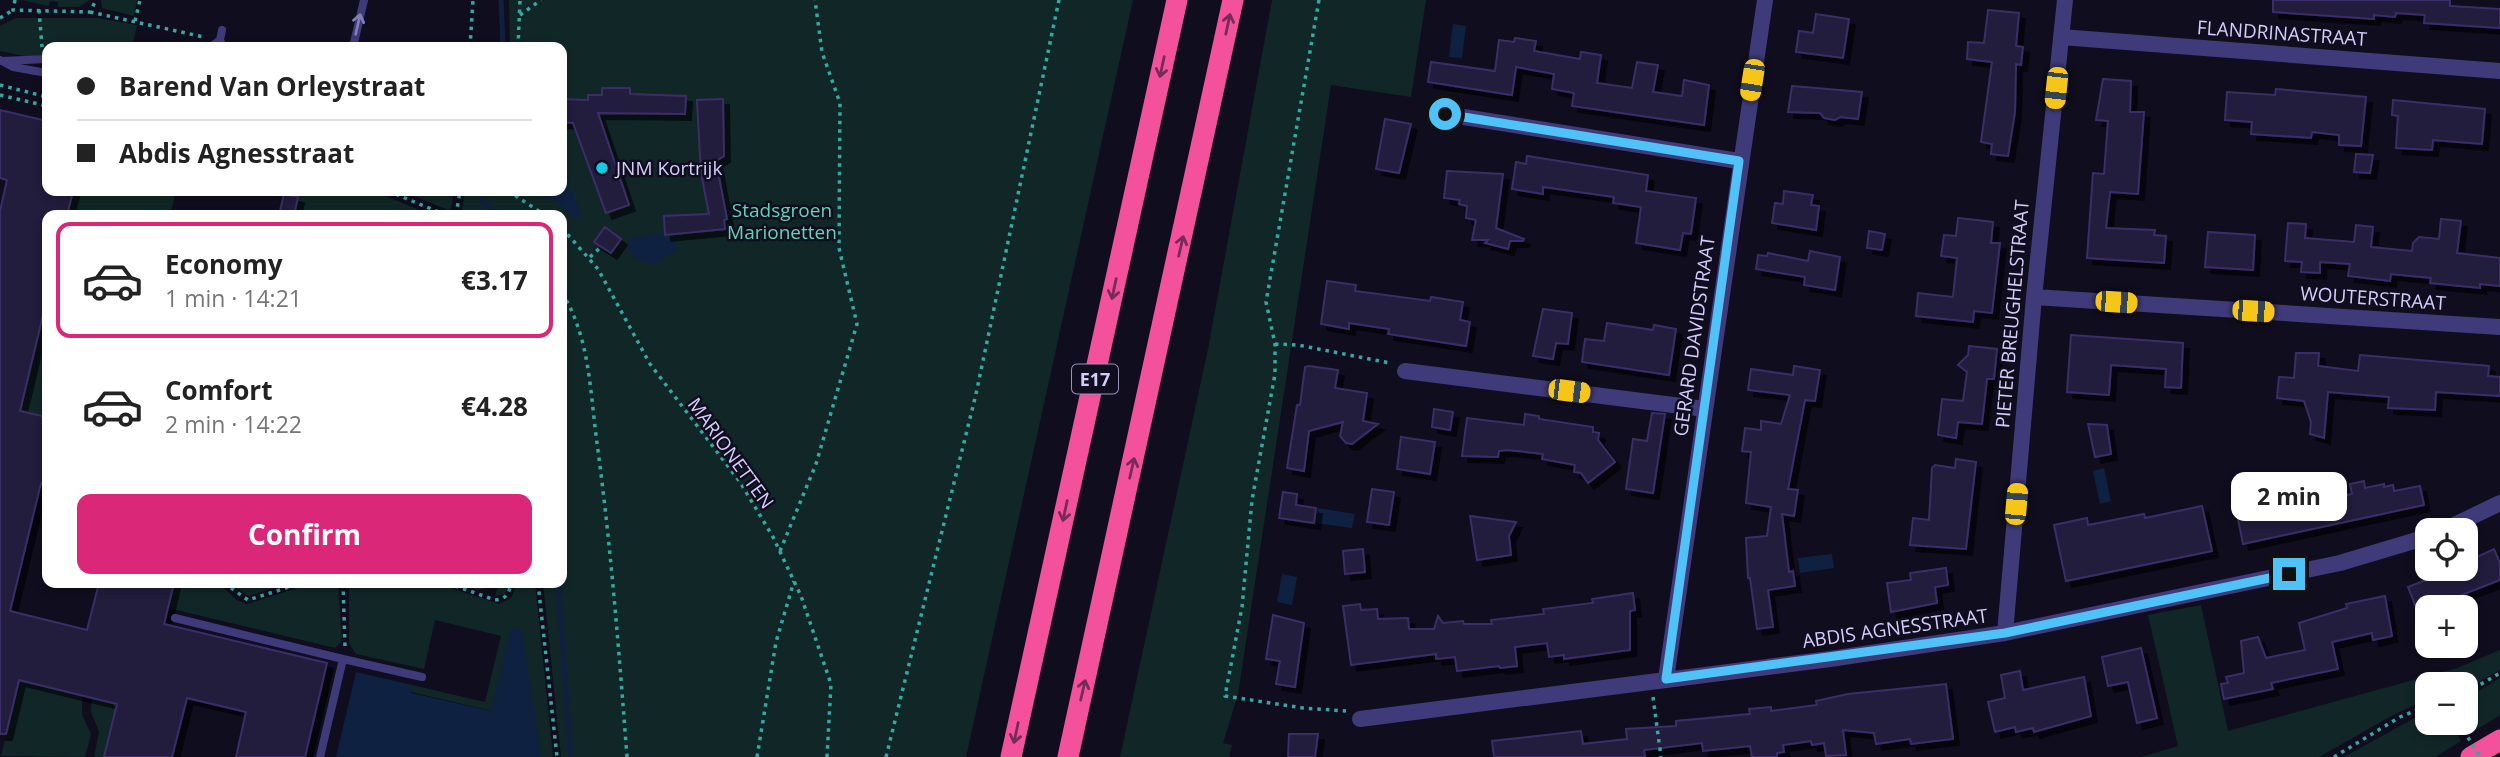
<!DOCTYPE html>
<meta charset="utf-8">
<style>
body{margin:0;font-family:"Open Sans",sans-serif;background:#f6f6f6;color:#222;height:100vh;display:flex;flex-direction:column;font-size:26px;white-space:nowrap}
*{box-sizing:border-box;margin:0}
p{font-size:23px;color:#767676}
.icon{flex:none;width:38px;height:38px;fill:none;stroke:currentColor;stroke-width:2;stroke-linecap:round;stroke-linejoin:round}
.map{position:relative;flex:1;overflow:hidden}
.panel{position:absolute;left:42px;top:210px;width:525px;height:378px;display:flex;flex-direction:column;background:#fff;border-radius:14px;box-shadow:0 4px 10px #0003}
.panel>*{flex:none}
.hud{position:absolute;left:42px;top:42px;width:525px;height:154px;border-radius:14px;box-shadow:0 4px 10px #0003;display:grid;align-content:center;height:154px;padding:0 35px;background:#fff}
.tools{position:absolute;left:2415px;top:518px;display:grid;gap:14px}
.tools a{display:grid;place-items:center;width:63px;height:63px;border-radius:14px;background:#fff;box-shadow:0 4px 10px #0003;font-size:35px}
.end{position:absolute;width:32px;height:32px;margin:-16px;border:9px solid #4fc3f7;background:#111;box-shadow:0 0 0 4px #111}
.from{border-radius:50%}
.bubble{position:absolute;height:49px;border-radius:14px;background:#fff;box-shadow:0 4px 10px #0003;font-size:23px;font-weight:700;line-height:49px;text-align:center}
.car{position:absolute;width:21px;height:42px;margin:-21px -10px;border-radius:9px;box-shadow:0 0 5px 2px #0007;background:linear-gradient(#f5c518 24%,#345 0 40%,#f5c518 0 76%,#345 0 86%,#f5c518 0)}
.hud b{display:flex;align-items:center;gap:24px;height:66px;font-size:26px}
.hud b+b{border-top:2px solid #e0e0e0}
.hud i{width:18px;height:18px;background:#222}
ul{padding:12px 0 0;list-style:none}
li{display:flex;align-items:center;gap:21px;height:116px;margin:0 14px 10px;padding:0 21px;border:4px solid transparent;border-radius:14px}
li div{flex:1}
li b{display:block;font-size:26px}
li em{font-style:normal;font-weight:700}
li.on{border-color:#db2777}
li>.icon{width:63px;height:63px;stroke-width:1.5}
.cta{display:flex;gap:14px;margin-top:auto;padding:14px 35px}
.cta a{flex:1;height:80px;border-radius:14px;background:#db2777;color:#fff;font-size:28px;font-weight:700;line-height:80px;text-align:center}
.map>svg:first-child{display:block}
.green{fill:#112727}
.water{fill:#0f2140}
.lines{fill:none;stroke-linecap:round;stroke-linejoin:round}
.stream{stroke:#0f2140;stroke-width:5}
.building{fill:#221b3d;stroke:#3b2e68;stroke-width:2;filter:url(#shadow)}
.path{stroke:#35a8a3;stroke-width:3.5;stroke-dasharray:3.5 5;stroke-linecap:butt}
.service{stroke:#3f3b7a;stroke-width:8}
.minor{stroke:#3f3b7a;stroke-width:16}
.motorway{stroke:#f3519c;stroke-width:21}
.path-bridge{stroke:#35a8a3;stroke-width:3.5;stroke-dasharray:3.5 5;stroke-linecap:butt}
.oneway{stroke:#827db4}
.oneway2{stroke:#762c57}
.route{stroke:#4fc3f7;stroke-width:9}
.poi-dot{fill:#0fcce6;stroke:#100d1e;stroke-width:2.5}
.labels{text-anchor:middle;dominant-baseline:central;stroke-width:5;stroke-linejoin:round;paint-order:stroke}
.shield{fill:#100d1e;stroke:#9893b9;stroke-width:2}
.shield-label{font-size:18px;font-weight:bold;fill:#d3cdfc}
.street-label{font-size:19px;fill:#d3cdfc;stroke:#100d1e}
.poi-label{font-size:19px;fill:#d3cdfc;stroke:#100d1e;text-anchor:start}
.park-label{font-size:19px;fill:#5fd6ba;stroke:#100d1e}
</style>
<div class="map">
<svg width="2500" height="757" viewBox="0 0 2500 757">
<defs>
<filter id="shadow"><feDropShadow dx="6" dy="6" stdDeviation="0" flood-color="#0009"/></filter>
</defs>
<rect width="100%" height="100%" fill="#100d1e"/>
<!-- green -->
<path class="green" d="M22 0H90L79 7H58V2L50 1 49 6Z
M101 0H137L134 16 102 8Z
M509 0H1133L966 757H561L543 583H562V215H461L465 191H562V47H510Z
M1272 0H1426L1411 97 1331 85 1238 694 1223 743 1232 745 1229 757H1120L1208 349Z
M16 18H97L137 25 132 47 108 42 82 47H47V54L29 57 0 51V26Z
M73 191H176L170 215H67Z
M284 191H374L431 215H294L298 197 284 194Z
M402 191H450L453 198 451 208 448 210Z
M47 298V417L20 411Z
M174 583H218L237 600 247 604 313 583H338L342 641 335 648 168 608Z
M229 583H290L248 596Z
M349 583H435L499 604 511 598 517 583H535L553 757H531L492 711 411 692 412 685 485 702 501 636 435 620 424 669 356 654 349 643Z
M457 583H510L505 594 495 596 498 585 478 590Z
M2201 605 2228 731 2457 668 2500 650V670L2466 689V684H2427V699L2393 715 2319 757H2141L2178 746 2148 615Z
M2500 678V715L2473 732 2466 719V699Z
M19 680 82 696V715L91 734 85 757 1 756Z
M92 698 117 704 104 757H94L99 732 91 712Z
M2427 711V723H2451L2461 741 2435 757H2344Z"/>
<!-- water -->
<path class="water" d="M1453 24 1466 26 1462 58 1449 57Z
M562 169 583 216 575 218 542 191H562Z
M657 233 676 242 677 250 653 265 634 258 628 248 630 238Z
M2104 468 2111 501 2100 504 2093 471Z
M1318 508 1355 514 1352 528 1316 523Z
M1832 554 1834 568 1800 573 1798 558Z
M1282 574 1297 577 1292 605 1277 602Z
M511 628 522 629 541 757H336L356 672 412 685 411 693 491 711Z"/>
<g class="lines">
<!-- stream -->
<path class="stream" d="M501 0 503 47
M480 192 483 203 502 215
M558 583 571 757"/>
</g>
<!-- building -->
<path class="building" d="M2273 0H2450V6L2500 9V28L2424 23 2425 15 2396 13 2395 17 2374 15V19L2273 12Z
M1988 10 2019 13 2016 46 2023 47 2021 65 2016 64 2015 112 2008 156 1991 154 1992 144 1981 142 1992 62 1967 59 1968 42 1984 43Z
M1816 14 1849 19 1843 58 1796 52 1799 31 1813 33Z
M1515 38 1536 41 1534 51 1580 59 1581 52 1601 55 1597 83 1632 88 1637 62 1658 65 1653 92 1682 96 1684 80 1709 85 1704 125 1572 106 1574 93 1552 89 1554 74 1516 67 1512 95 1428 82 1431 62 1495 71 1499 40 1514 42Z
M2103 79 2131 81 2130 112H2144L2138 194 2110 192 2106 228 2155 230 2154 235 2166 236 2164 263 2087 258 2093 173 2104 174 2108 121 2096 120Z
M1792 86 1862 92 1858 119 1840 117 1835 120 1824 118 1820 113 1788 112Z
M602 88H630V94L686 96 685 114 598 113 629 205 606 213 573 123 562 122V99L588 100V95H602Z
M2276 89 2366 97 2361 146 2339 145V135L2312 132 2311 138 2251 134 2252 122 2225 120 2227 92 2275 95Z
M723 99 724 156 716 161 727 219 724 220 725 229 665 235 664 216 709 214 701 173 697 100Z
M2393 100 2485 109 2482 144 2433 140 2432 150 2396 148 2398 116 2392 115Z
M0 110 47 121V191H73L67 215H47V298L20 411 47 417V485L41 483 10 611 87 630 99 583H174L164 624 327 663 305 757H236L246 712 187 698 172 757H104L117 704 19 680 6 734H0V211L7 180 0 178Z
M1385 119 1411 124 1399 173 1376 169Z
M2356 154 2373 155 2370 173 2354 172Z
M1527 156 1648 175 1646 191 1696 198 1691 234 1683 233 1680 250 1636 243 1641 207 1613 203 1614 197 1543 187V194L1512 189 1516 162 1526 164Z
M1447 171 1503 174 1496 228 1524 239 1523 241H1510L1508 249 1485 243 1488 240H1472L1476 220 1466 218 1467 206 1459 204 1460 200 1444 198Z
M1784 191 1813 195 1811 205 1819 206 1816 230 1772 223 1775 203 1783 204Z
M284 194 298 197 294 215H279Z
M1958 218 1993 222 1991 243H2000L1992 313 1974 311 1973 322 1916 316 1918 293 1953 297 1957 258 1941 256 1944 235 1956 236Z
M2441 219 2461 221 2457 253 2500 258V286L2480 284V288L2430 283 2431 278 2391 274 2390 281 2348 276 2350 264 2320 262V273L2301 272 2302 262 2285 261 2288 223 2306 224 2305 238 2354 242 2356 225 2373 227 2371 247 2412 251 2413 243 2419 237 2439 239Z
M605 227 621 239 611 253 594 242Z
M1869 231 1885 234 1882 250 1867 248Z
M2208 232 2255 235 2253 270 2205 267Z
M1810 251 1840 257 1835 290 1804 285 1805 277 1756 269 1758 255 1767 256 1768 253 1808 261Z
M1327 281 1356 285 1355 291 1430 301 1431 297 1463 302 1460 320 1470 322 1466 346 1388 334 1389 329 1349 323V329L1321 324Z
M1543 309 1572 313 1568 344 1556 343 1553 359 1533 356Z
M1607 323 1653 330 1654 325 1676 329 1669 375 1582 362 1585 339 1604 341Z
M2071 335 2183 343 2181 388 2165 387 2166 369 2111 365 2109 395 2067 392Z
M1969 346 1997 349 1994 379H1987L1982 424 1958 422 1956 438 1938 435 1942 399 1963 401 1967 372 1958 365 1968 355Z
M2296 353H2319L2318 366 2358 371 2360 355 2489 366 2488 376 2500 377V396L2436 392 2435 410 2388 408 2389 397 2328 392 2324 438 2310 434 2311 422 2304 401 2277 398 2279 377 2294 378Z
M1309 366 1338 370 1335 388 1367 393 1363 421 1378 424 1352 444 1346 443 1340 436 1343 422 1309 431 1304 471 1287 468 1297 405H1300L1305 367Z
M1794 366 1820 370 1815 401 1805 400 1788 489 1798 490 1794 516 1782 514 1789 572 1793 571 1795 586 1768 590 1773 627 1757 629 1750 578H1748L1746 538 1767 536 1771 507 1746 503 1751 452 1742 451 1745 428 1761 430V421L1781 424 1790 395 1748 390 1751 369 1793 375Z
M1434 409 1453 412 1450 430 1432 427Z
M1652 413 1665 414 1653 493 1626 489 1633 439 1647 441Z
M1525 414 1539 416V419L1593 427V432L1599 433 1598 440 1615 462 1588 483 1581 473 1574 472 1575 465 1542 459 1543 454 1507 450 1499 451 1498 457 1462 456 1467 418 1524 425Z
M2088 424 2107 425 2111 454 2095 457Z
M1401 437 1435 442 1430 474 1397 469Z
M1956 459 1976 462 1966 549 1910 545 1913 518 1929 520 1932 468 1935 465 1955 468Z
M2364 481 2365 488 2384 484V487L2393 485 2394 491 2420 486 2424 505 2243 544 2236 509 2245 507 2243 500 2281 492 2284 508 2352 494 2350 484Z
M1372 489 1394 492 1389 525 1367 522Z
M1283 492 1297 494 1296 505 1316 508 1314 523 1279 518Z
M2202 506 2212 551 2066 581 2054 525 2087 518 2088 525 2144 514 2145 518Z
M1470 516 1516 522 1509 536 1511 555 1477 560Z
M1363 549 1365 572 1345 574 1343 551Z
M2494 549 2500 563V580L2418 612 2408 587 2454 569H2466V562Z
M1946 568 1948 585 1935 587 1937 603 1891 612 1887 583 1911 580 1910 573Z
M1633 593 1635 610 1630 611V650L1564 659V655L1549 657 1547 643 1515 647 1517 666 1500 668 1499 666 1457 671 1455 657 1436 659V654L1351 665 1343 606 1360 604 1361 610 1377 609 1378 619 1408 618 1409 629H1434L1438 616 1443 623 1463 621 1464 624H1492L1491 620 1544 614 1543 609 1593 603 1592 599Z
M2385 596 2392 636 2373 640 2372 633 2332 642 2338 669 2271 683 2273 689 2224 699 2221 684 2228 683 2226 677 2244 673 2241 641 2258 637 2266 658 2305 650 2299 623 2347 608 2346 604Z
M1273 615 1304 623 1295 687 1276 684 1280 661 1266 659Z
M2141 648 2157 718 2137 723 2128 682 2108 686 2102 657Z
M2020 671 2023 690 2084 677 2091 716 2034 732 2033 728 2016 732 2015 727 1995 732 1988 702 2005 698 2001 675Z
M1946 684 1953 739 1911 744 1910 739 1876 744 1874 733 1843 730 1846 755 1826 756 1824 743 1812 745 1811 741 1783 745 1784 752 1777 753V757H1752L1750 746 1703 751 1702 743 1644 750 1645 757H1494L1492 741 1581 731 1583 744 1627 739 1626 729 1676 726V721L1750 714 1749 709 1771 707V711L1817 705 1816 701 1848 694Z
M1289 734H1318L1315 757H1288Z"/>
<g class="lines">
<!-- path -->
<path class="path" d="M15 0 13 10 90 12 96 0
M1319 0 1266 302 1275 344V374L1252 500 1242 607 1225 696 1303 708 1346 711
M39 10 42 47
M90 12 204 37
M520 15 541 0
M0 18 13 10
M135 21 140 0
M236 44 248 47
M470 47 473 0
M518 47 520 0
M0 85 47 97
M0 95 47 106
M388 191 446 215
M508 191 545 215
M456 215 460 191
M562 228 598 269 650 364 740 482 773 537 801 596 831 684 827 757
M590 257 601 247
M562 293C590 337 590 392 597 443 611 547 619 652 627 757
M1275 344 1298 345 1390 363
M780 551 816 464 857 324 839 248 840 103 822 52 815 0
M224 583 248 600 302 583
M343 583 345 647
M447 583 495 600C507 599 509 593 511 583
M538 583 557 757
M2466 693 2500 673
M1653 697 1661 757
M757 757 776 642 794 581
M886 757 976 394 1059 0
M2334 757 2400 717 2427 706"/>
<!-- service -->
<path class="service" d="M222 30 220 40 223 47
M211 47 220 40
M353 47 364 0
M0 60 13 67 47 73
M2 61 47 59
M175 618 343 659 320 757
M343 659 422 677"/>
<!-- minor -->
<path class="minor" d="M2061 37 2500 71
M1445 114 1739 161
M2034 297 2500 327
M1405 371 1705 409
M2444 530 2500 503
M2005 633 2034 297 2065 0
M1666 679 1765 0
M1360 719 1830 659 2005 633 2340 563 2427 537"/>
<!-- motorway -->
<path class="motorway" d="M1011 757 1177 0
M1068 757 1233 0
M2471 757 2500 740"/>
<!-- path-bridge -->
<path class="path-bridge" d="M2459 723 2480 757"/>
</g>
<!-- one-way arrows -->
<defs><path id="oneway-shaft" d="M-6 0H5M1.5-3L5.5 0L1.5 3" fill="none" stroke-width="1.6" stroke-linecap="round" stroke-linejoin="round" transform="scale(1.75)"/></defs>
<use class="oneway" href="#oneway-shaft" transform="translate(358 24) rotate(-77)"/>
<g class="oneway2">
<use href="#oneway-shaft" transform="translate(1228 24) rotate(-78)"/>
<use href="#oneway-shaft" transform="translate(1162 67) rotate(102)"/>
<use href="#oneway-shaft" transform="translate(1181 246) rotate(-77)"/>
<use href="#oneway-shaft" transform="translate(1114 289) rotate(102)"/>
<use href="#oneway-shaft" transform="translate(1132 468) rotate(-77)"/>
<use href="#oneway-shaft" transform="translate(1065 511) rotate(102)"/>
<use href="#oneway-shaft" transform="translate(1083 690) rotate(-77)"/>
<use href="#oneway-shaft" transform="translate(1016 733) rotate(102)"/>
</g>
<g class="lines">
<!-- route -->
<path class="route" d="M1445 114 1739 161 1666 679 2005 633 2289 574"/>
</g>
<!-- markers -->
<circle class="poi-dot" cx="602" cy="168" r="7"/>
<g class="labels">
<!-- shield labels -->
<rect class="shield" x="1072" y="364.5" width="46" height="29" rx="5"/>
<g class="shield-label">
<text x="1095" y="379">E17</text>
</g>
<!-- street labels -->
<g class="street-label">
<text transform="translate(2282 33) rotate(4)">FLANDRINASTRAAT</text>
<text transform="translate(2373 298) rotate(4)">WOUTERSTRAAT</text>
<text transform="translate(2012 314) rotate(-85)">PIETER BREUGHELSTRAAT</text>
<text transform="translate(1694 336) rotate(-82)">GERARD DAVIDSTRAAT</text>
<text transform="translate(731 453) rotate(54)">MARIONETTEN</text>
<text transform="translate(1895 628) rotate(-8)">ABDIS AGNESSTRAAT</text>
</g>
<!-- poi labels -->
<g class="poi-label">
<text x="616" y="168">JNM Kortrijk</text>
</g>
<!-- park labels -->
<g class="park-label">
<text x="782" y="210">Stadsgroen<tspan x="782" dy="22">Marionetten</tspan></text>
</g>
</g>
</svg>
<div class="tools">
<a><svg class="icon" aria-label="locate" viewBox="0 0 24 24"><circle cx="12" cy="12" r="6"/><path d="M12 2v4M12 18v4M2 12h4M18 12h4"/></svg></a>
<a>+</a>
<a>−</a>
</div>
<i class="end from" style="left:1445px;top:114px"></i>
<i class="end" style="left:2289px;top:574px"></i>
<div class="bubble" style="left:2231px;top:472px;width:116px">2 min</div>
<i class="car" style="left:1752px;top:80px;rotate:189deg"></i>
<i class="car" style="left:2056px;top:88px;rotate:186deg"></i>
<i class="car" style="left:2116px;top:302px;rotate:94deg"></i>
<i class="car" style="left:2253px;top:311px;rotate:94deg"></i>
<i class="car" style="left:1569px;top:391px;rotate:97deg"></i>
<i class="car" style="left:2016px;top:504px;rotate:5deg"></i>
<div class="hud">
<b><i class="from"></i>Barend Van Orleystraat</b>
<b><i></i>Abdis Agnesstraat</b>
</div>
<section class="panel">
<ul>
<li class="on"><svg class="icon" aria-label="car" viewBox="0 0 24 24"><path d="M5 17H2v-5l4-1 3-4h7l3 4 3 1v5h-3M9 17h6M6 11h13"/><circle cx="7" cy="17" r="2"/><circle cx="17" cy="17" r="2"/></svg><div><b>Economy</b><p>1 min · 14:21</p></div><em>€3.17</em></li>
<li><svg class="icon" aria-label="car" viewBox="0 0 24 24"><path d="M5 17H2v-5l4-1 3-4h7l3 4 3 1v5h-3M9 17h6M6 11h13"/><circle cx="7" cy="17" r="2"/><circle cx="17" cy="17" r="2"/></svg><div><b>Comfort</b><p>2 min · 14:22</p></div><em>€4.28</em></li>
</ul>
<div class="cta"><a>Confirm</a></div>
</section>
</div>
